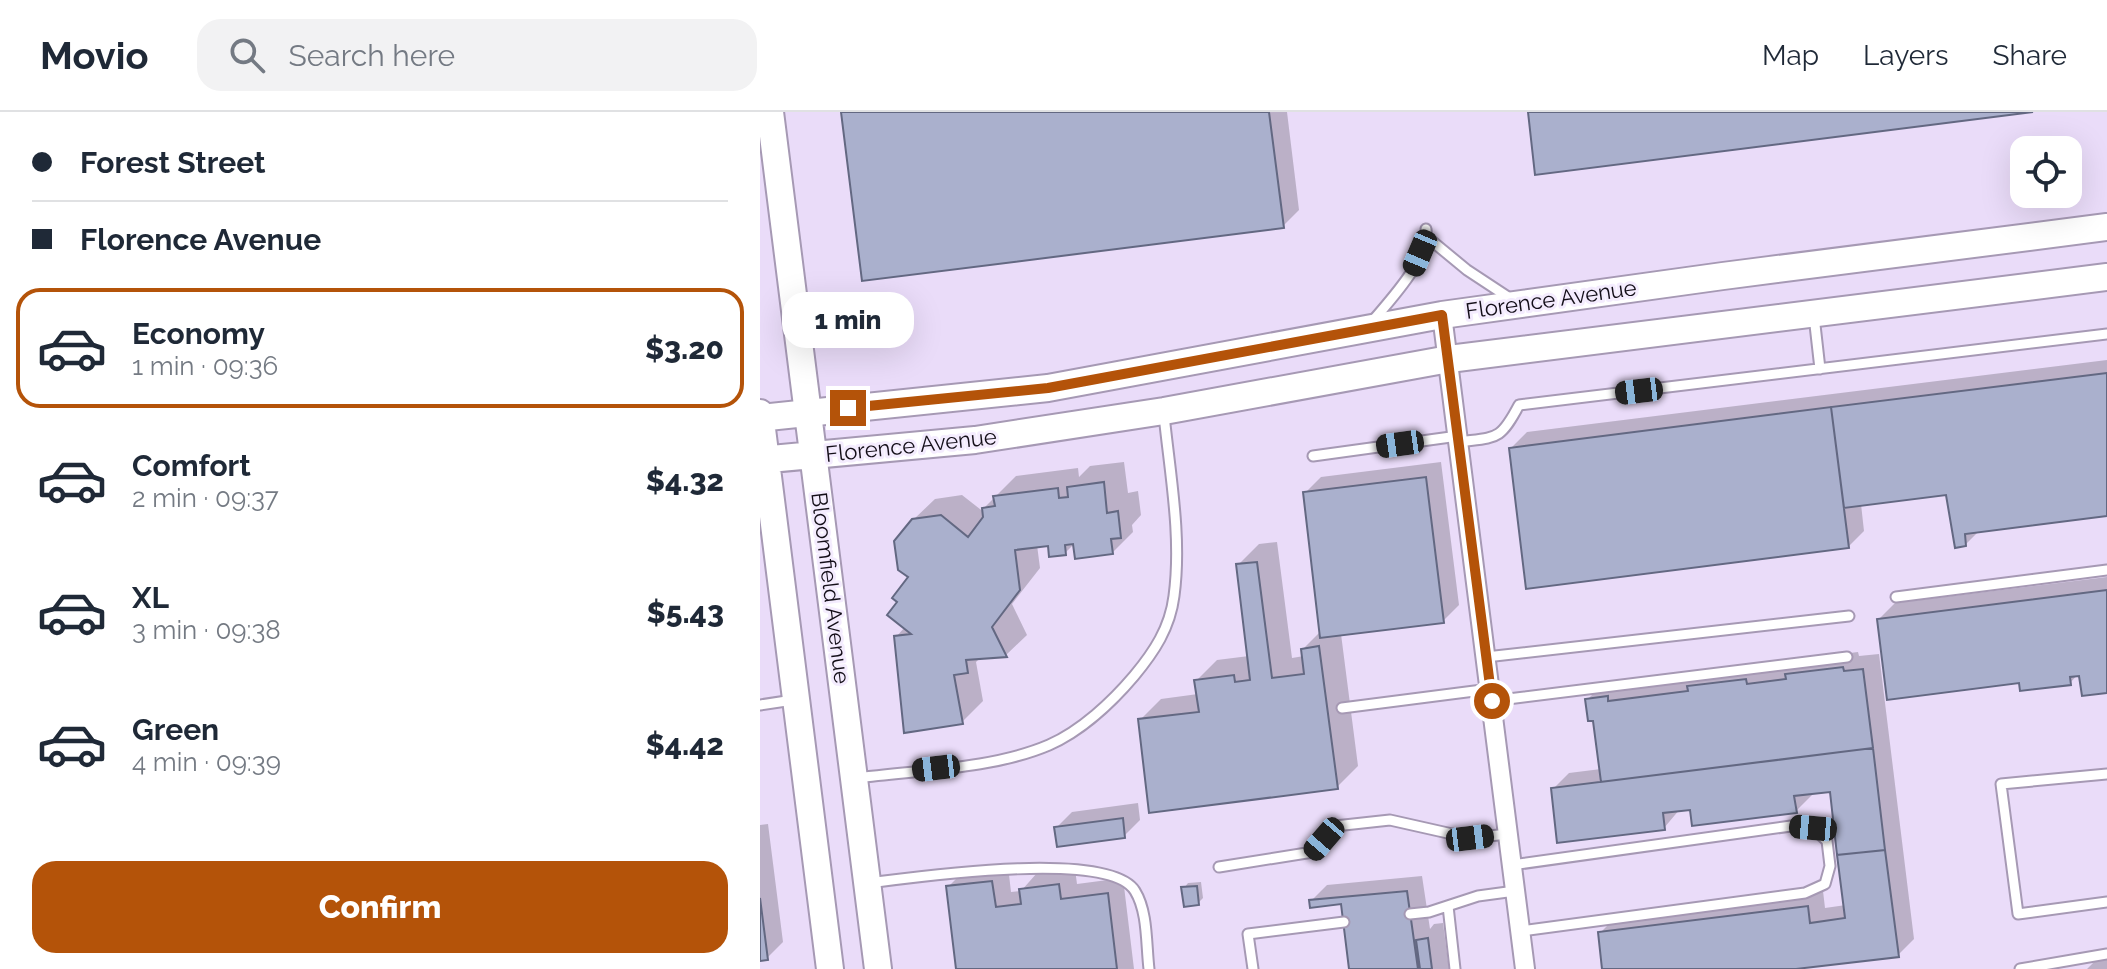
<!DOCTYPE html>
<meta charset="utf-8">
<style>
body{margin:0;font-family:Raleway,sans-serif;background:#f2f2f3;color:#1f2937;height:100vh;display:flex;flex-direction:column;font-size:30px;white-space:nowrap}
*{box-sizing:border-box;margin:0}
p{font-size:26px;color:#747a83}
.icon{flex:none;width:44px;height:44px;fill:none;stroke:currentColor;stroke-width:2;stroke-linecap:round;stroke-linejoin:round}
.map{position:relative;flex:1;overflow:hidden}
.sheet{display:flex;flex-direction:column;background:#fff;width:760px}
.sheet>*{flex:none}
.hud{display:grid;align-content:center;height:176px;padding:0 32px;background:#fff}
.fabs{position:absolute;left:1250px;top:24px;display:grid;gap:16px}
.fabs a{display:grid;place-items:center;width:72px;height:72px;border-radius:16px;background:#fff;box-shadow:0 8px 32px #0002;font-size:40px}
.end{position:absolute;width:36px;height:36px;margin:-18px;border:10px solid #b45309;background:#fff;box-shadow:0 0 0 4px #fff}
.from{border-radius:50%}
.bubble{position:absolute;height:56px;border-radius:24px;background:#fff;box-shadow:0 8px 32px #0002;font-size:26px;font-weight:800;line-height:56px;text-align:center}
.car{position:absolute;width:24px;height:48px;margin:-24px -12px;border-radius:10px;box-shadow:0 0 6px 2px #0007;background:linear-gradient(#222 24%,#8ab4d8 0 40%,#222 0 76%,#8ab4d8 0 86%,#222 0)}
.hud b{display:flex;align-items:center;gap:28px;height:76px;font-size:30px}
.hud b+b{border-top:2px solid #e0e1e3}
.hud i{width:20px;height:20px;background:#1f2937}
ul{padding:0;list-style:none}
li{display:flex;align-items:center;gap:24px;height:120px;margin:0 16px 12px;padding:0 16px;border:4px solid transparent;border-radius:24px}
li div{flex:1}
li b{display:block;font-size:30px}
li em{font-style:normal;font-weight:800}
li.selected{border-color:#b45309}
li>.icon{width:72px;height:72px;stroke-width:1.5}
.action{display:flex;gap:16px;margin-top:auto;padding:16px 32px}
.action a{flex:1;height:92px;border-radius:24px;background:#b45309;color:#fff;font-size:32px;font-weight:800;line-height:92px;text-align:center}
header{display:flex;align-items:center;gap:48px;box-sizing:border-box;height:112px;padding:0 40px;background:#fff;border-bottom:2px solid #e0e1e3}
header strong{font-size:38px}
nav{display:flex;gap:44px;margin-inline-start:auto;font-size:28px}
.search{width:560px;height:72px;background:#f2f2f3;display:flex;align-items:center;gap:20px;box-sizing:border-box;padding:0 28px;border-radius:24px;color:#747a83;font-size:30px}
main{display:flex;flex:1;min-height:0}
.map>svg:first-child{display:block}
.shadow{fill:#0003}
.building{fill:#aab0cd;stroke:#636882;stroke-width:2}
.lines{fill:none;stroke-linecap:round;stroke-linejoin:round}
.lane-casing{stroke:#a699b4;stroke-width:13}
.street-casing{stroke:#a699b4;stroke-width:22}
.secondary-casing{stroke:#a699b4;stroke-width:30}
.lane{stroke:#fff;stroke-width:9}
.street{stroke:#fff;stroke-width:18}
.secondary{stroke:#fff;stroke-width:26}
.route{stroke:#b45309;stroke-width:10}
.labels{text-anchor:middle;dominant-baseline:central;stroke-width:6;stroke-linejoin:round;paint-order:stroke}
.street-label{font-size:22px;fill:#130e18;stroke:#f4ecfe}
</style>
<header>
<strong>Movio</strong>
<div class="search"><svg class="icon" aria-label="search" viewBox="0 0 24 24"><circle cx="10" cy="10" r="6"/><path d="M15 15l6 6"/></svg>Search here</div>
<nav><a>Map</a><a>Layers</a><a>Share</a></nav>
</header>
<main>
<section class="sheet">
<div class="hud">
<b><i class="from"></i>Forest Street</b>
<b><i></i>Florence Avenue</b>
</div>
<ul>
<li class="selected"><svg class="icon" aria-label="car" viewBox="0 0 24 24"><path d="M5 17H2v-5l4-1 3-4h7l3 4 3 1v5h-3M9 17h6M6 11h13"/><circle cx="7" cy="17" r="2"/><circle cx="17" cy="17" r="2"/></svg><div><b>Economy</b><p>1 min · 09:36</p></div><em>$3.20</em></li>
<li><svg class="icon" aria-label="car" viewBox="0 0 24 24"><path d="M5 17H2v-5l4-1 3-4h7l3 4 3 1v5h-3M9 17h6M6 11h13"/><circle cx="7" cy="17" r="2"/><circle cx="17" cy="17" r="2"/></svg><div><b>Comfort</b><p>2 min · 09:37</p></div><em>$4.32</em></li>
<li><svg class="icon" aria-label="car" viewBox="0 0 24 24"><path d="M5 17H2v-5l4-1 3-4h7l3 4 3 1v5h-3M9 17h6M6 11h13"/><circle cx="7" cy="17" r="2"/><circle cx="17" cy="17" r="2"/></svg><div><b>XL</b><p>3 min · 09:38</p></div><em>$5.43</em></li>
<li><svg class="icon" aria-label="car" viewBox="0 0 24 24"><path d="M5 17H2v-5l4-1 3-4h7l3 4 3 1v5h-3M9 17h6M6 11h13"/><circle cx="7" cy="17" r="2"/><circle cx="17" cy="17" r="2"/></svg><div><b>Green</b><p>4 min · 09:39</p></div><em>$4.42</em></li>
</ul>
<div class="action"><a>Confirm</a></div>
</section>
<div class="map">
<svg width="1347" height="857" viewBox="0 0 1347 857">
<rect width="100%" height="100%" fill="#eadcf9"/>
<!-- shadow -->
<path class="shadow" d="M83 0H527L539 98 523 114Z
M1347 248V402L1220 418 1206 432 1188 381 1101 392 1104 419 1088 435 751 336 767 320Z
M364 350 368 381 378 379 381 403 372 413 373 420 352 441 315 431 305 441 289 431 277 433 280 456 252 492 267 523 246 543 221 545 216 550 223 589 202 610 136 525 145 515 140 490 151 464 153 408 175 387 202 383 225 401 224 396 256 364 318 356 319 365 330 354Z
M681 350 699 493 683 509 581 522 598 654 577 675 380 608 401 587 438 582 436 569 457 548 489 544 478 453 499 432 517 430 532 546 544 544 543 537 561 519 545 381 561 365Z
M1347 465V579L1320 560 1310 571 1261 569 1119 507 1135 491Z
M1098 540 1099 544 1119 542 1154 827 1138 843 1020 857H844L840 821 856 805 1063 779 1065 796 1086 793 1072 678 1051 680 1052 683 1036 699 920 697 904 716 793 677 809 661 841 657 835 606 827 588 843 572Z
M378 691 380 708 364 724 296 716 312 700Z
M8 712 23 830 7 846 0 847V713Z
M248 754 251 780 261 779 277 761 315 757 317 772 363 766 374 857H198L188 775 204 759Z
M662 764 670 817 674 812 683 811 689 857H591L583 790 551 789 567 773Z
M441 770 443 786 438 791 424 776 428 771Z
M1347 842V857H1327L1341 843Z"/>
<!-- building -->
<path class="building" d="M81 0H509L524 116 102 169Z
M768 0H1273L775 63Z
M1347 261V404L1205 422 1206 434 1195 436 1186 383 1084 396 1071 295Z
M1071 295 1089 436 766 477 749 336Z
M666 365 684 511 560 526 543 380Z
M344 370 347 401 358 399 361 426 351 427 353 442 315 447 313 432 305 433 306 443 289 445 288 434 255 438 260 478 232 515 247 545 206 548 208 561 194 563 203 612 144 621 134 524 151 522 127 503 137 490 132 486 148 465 138 458 134 429 152 407 181 403 208 425 223 405 222 396 235 394 233 384 298 376 299 386 308 385 307 375Z
M497 450 512 566 544 562 541 537 559 534 578 677 389 701 378 607 439 600 434 568 474 563 475 570 490 568 476 452Z
M1347 478V581L1322 584 1319 564 1310 565 1311 573 1260 579 1259 571 1127 588 1117 507Z
M1083 555 1084 559 1103 557 1113 636 841 670 833 609H828L825 587 848 584V589L928 579 927 574 986 567 987 572 1026 567 1025 562Z
M1113 636 1125 738 1077 743 1070 680 1034 684 1037 701 932 714 930 698 903 701 905 718 797 731 791 676Z
M363 706 365 726 297 735 294 715Z
M1125 738 1139 845 1036 857H842L838 820 1048 794 1050 811 1085 806 1077 743Z
M232 769 236 795 261 792 259 777 299 772 301 787 348 781 357 857H196L186 774Z
M437 774 439 793 424 795 421 775Z
M647 779 658 857H589L581 792 550 796 549 788Z
M0 786 8 848 0 849Z
M668 826 672 857H660L656 828Z"/>
<g class="lines">
<defs>
<path id="lane" d="M667 125 707 158 751 187
M1054 204 1060 257
M611 211C629 189 670 147 666 117
M699 330C737 325 740 329 759 293L1347 222
M553 344 698 324
M1136 485 1347 458
M726 545 1089 504
M732 589 1087 545
M0 593 33 588
M582 596 730 577
M1347 662 1241 672 1258 802 1347 790
M98 666C159 658 233 657 289 633 321 619 352 590 374 564 394 540 410 516 414 484 422 425 410 362 404 303
M752 753 1031 714 1053 716 1067 729 1070 754 1065 772 1045 781 761 819
M459 755 553 740 575 714 630 708 710 726 748 722
M109 771C156 765 349 737 375 779 388 800 386 832 389 857
M688 794 695 857
M650 802 669 800 718 784 755 779
M493 857 488 822 584 810
M1260 857 1347 842"/>
<path id="street" d="M682 203 765 857"/>
<path id="secondary" d="M10 0 118 857
M0 301 70 857
M0 306 288 276 682 203 963 164 1347 115
M0 348 215 328 404 299 689 247 1347 165"/>
</defs>
<!-- lane casing -->
<use href="#lane" class="lane-casing"/>
<!-- street casing -->
<use href="#street" class="street-casing"/>
<!-- secondary casing -->
<use href="#secondary" class="secondary-casing"/>
<!-- lane -->
<use href="#lane" class="lane"/>
<!-- street -->
<use href="#street" class="street"/>
<!-- secondary -->
<use href="#secondary" class="secondary"/>
</g>
<g class="lines">
<!-- route -->
<path class="route" d="M88 296 288 276 682 203 732 589"/>
</g>
<g class="labels">
<!-- street labels -->
<g class="street-label">
<text transform="translate(791 187) rotate(-8)">Florence Avenue</text>
<text transform="translate(151 333) rotate(-6)">Florence Avenue</text>
<text transform="translate(71 476) rotate(83)">Bloomfield Avenue</text>
</g>
</g>
</svg>
<div class="fabs">
<a><svg class="icon" aria-label="locate" viewBox="0 0 24 24"><circle cx="12" cy="12" r="6"/><path d="M12 2v4M12 18v4M2 12h4M18 12h4"/></svg></a>
</div>
<i class="end from" style="left:732px;top:589px"></i>
<i class="end" style="left:88px;top:296px"></i>
<div class="bubble" style="left:22px;top:180px;width:132px">1 min</div>
<i class="car" style="left:660px;top:141px;rotate:203deg"></i>
<i class="car" style="left:879px;top:279px;rotate:263deg"></i>
<i class="car" style="left:640px;top:332px;rotate:262deg"></i>
<i class="car" style="left:176px;top:656px;rotate:263deg"></i>
<i class="car" style="left:1053px;top:716px;rotate:275deg"></i>
<i class="car" style="left:710px;top:726px;rotate:83deg"></i>
<i class="car" style="left:564px;top:727px;rotate:221deg"></i>
</div>
</main>
